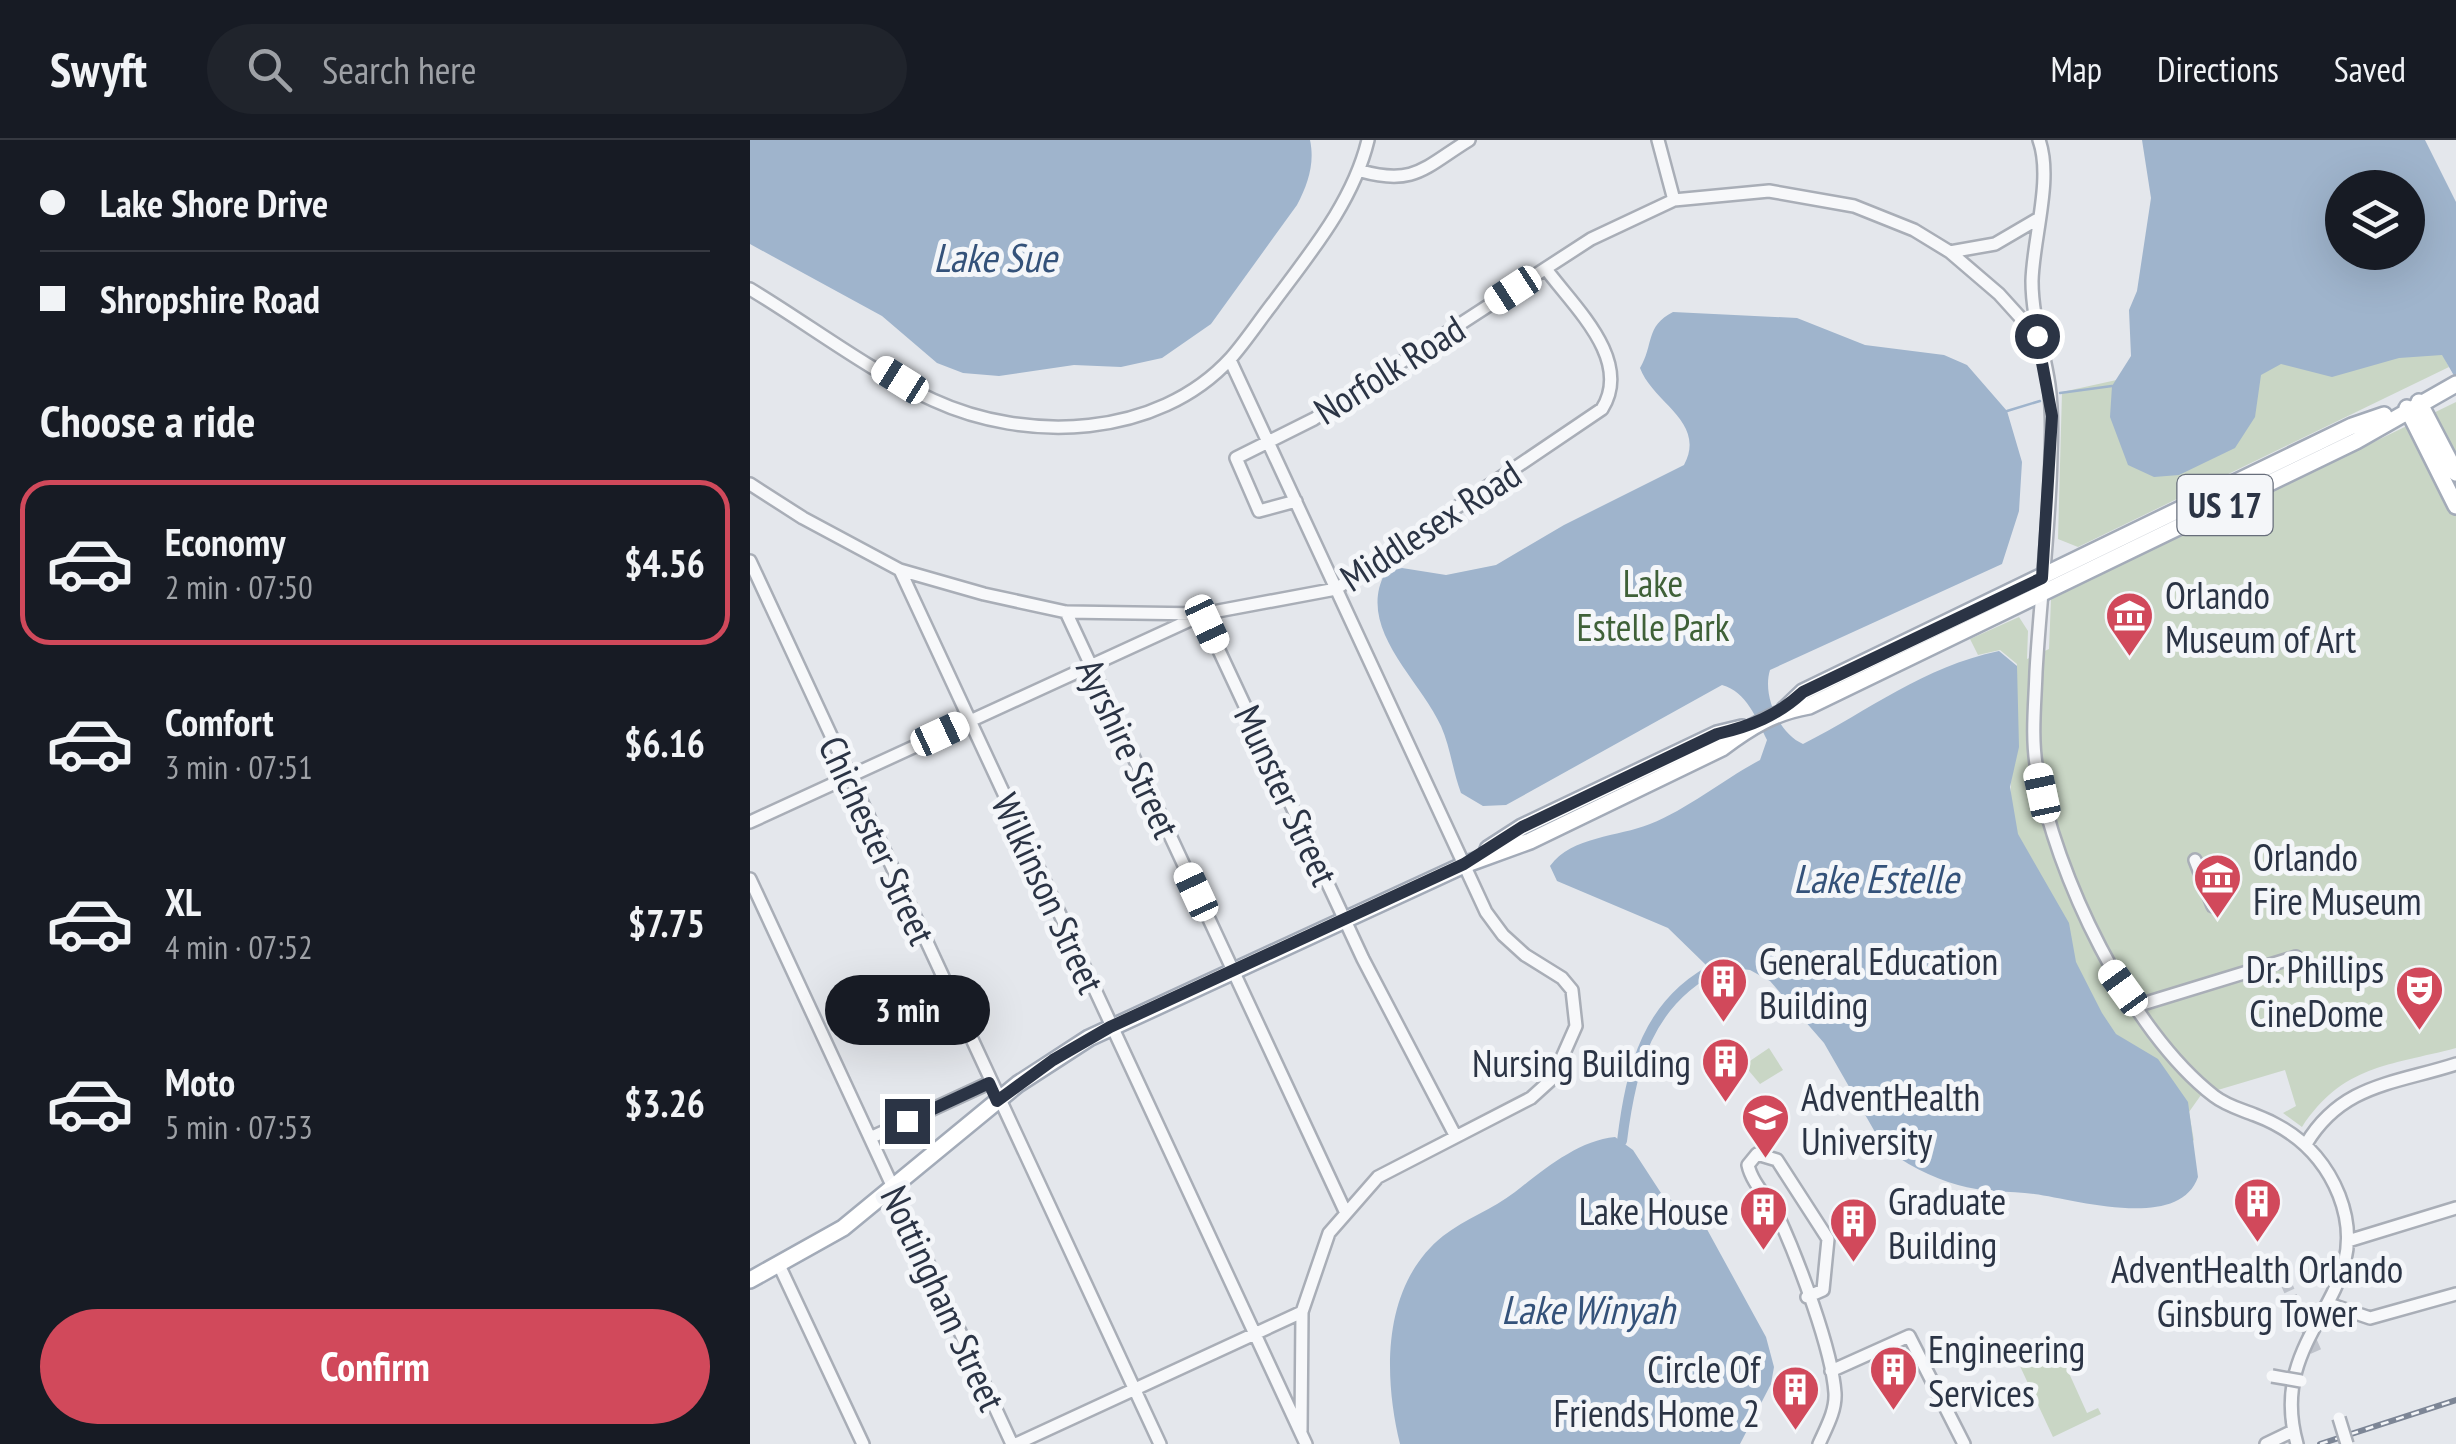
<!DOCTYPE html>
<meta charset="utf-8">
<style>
body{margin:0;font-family:"PT Sans Narrow",sans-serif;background:#20242c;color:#f1f3f6;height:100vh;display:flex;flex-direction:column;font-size:38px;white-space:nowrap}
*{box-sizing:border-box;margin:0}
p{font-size:32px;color:#9ea1a6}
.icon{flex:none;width:55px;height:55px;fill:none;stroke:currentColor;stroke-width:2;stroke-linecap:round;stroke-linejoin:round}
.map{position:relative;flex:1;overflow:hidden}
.details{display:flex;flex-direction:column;background:#171b24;width:750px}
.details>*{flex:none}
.banner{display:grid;align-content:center;height:220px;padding:0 40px;background:#171b24}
.fabs{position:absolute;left:1575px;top:30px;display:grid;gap:20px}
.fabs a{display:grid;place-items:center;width:100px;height:100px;border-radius:50%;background:#171b24;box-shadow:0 10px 40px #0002;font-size:50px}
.end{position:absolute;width:45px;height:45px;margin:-22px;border:12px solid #2b3445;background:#fff;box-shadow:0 0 0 5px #fff}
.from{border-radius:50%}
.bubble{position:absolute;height:70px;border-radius:35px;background:#171b24;box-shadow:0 10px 40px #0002;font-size:32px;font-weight:800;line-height:70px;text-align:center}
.car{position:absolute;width:30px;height:60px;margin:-30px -15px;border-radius:12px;box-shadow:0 0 8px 2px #0007;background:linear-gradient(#fff 24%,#345 0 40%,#fff 0 76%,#345 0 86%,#fff 0)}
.banner b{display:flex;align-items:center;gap:35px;height:95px;font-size:38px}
.banner b+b{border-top:2px solid #363941}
.banner i{width:25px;height:25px;background:#f1f3f6}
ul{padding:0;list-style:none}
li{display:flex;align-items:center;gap:30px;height:165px;margin:0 20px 15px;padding:0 20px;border:5px solid transparent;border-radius:30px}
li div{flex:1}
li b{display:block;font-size:38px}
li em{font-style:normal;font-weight:800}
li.active{border-color:#d1495b}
li>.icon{width:90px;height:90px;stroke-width:1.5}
h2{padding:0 40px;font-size:45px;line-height:120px}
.button{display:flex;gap:20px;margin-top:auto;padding:20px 40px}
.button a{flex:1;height:115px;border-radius:60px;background:#d1495b;color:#fff;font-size:40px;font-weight:800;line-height:115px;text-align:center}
header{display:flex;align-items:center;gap:60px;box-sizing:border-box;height:140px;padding:0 50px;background:#171b24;border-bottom:2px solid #363941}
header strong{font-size:48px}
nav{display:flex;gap:55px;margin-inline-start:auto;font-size:35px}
.search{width:700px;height:90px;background:#20242c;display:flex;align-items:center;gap:25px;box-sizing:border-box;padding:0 35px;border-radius:55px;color:#9ea1a6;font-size:38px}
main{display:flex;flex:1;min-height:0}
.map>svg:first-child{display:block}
.green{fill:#c9d6c5}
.water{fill:#9fb4cc;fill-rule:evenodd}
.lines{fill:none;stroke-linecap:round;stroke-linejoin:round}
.stream{stroke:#9fb4cc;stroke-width:2.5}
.canal{stroke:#9fb4cc;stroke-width:10}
.minor-tunnel{stroke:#bfc3cb;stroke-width:11;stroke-dasharray:11 5.5;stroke-linecap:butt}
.minor-casing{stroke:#a9aeb7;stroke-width:16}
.major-casing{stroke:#a3abb8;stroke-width:20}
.minor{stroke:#f7f8fa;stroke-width:11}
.major{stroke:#fff;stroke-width:15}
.rail-casing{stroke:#7d8696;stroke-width:6}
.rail{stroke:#f4f6f9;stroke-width:2.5;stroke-dasharray:8;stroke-linecap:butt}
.minor-bridge-casing{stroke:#a9aeb7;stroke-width:16;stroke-linecap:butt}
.minor-bridge{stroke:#f7f8fa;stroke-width:11}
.route{stroke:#2b3445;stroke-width:12}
.labels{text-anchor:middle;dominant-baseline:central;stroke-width:10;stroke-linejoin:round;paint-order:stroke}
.shield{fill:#f4f6f9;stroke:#676e7b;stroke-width:2.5}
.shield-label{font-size:35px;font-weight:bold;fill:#2b3445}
.street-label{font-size:38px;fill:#2b3445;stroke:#f4f6f9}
.park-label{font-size:38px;fill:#3f6138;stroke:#f4f6f9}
.poi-label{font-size:38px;fill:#2b3445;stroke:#f4f6f9;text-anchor:start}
.water-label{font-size:40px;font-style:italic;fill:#34527a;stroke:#f4f6f9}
</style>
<header>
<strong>Swyft</strong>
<div class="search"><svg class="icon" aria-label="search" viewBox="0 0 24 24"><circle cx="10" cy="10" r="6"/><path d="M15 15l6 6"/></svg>Search here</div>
<nav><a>Map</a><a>Directions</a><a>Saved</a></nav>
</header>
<main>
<section class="details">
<div class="banner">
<b><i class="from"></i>Lake Shore Drive</b>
<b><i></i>Shropshire Road</b>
</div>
<h2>Choose a ride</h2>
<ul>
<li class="active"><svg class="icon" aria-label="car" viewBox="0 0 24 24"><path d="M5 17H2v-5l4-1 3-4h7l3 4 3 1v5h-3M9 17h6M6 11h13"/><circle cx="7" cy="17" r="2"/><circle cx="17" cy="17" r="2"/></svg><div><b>Economy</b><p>2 min · 07:50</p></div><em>$4.56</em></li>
<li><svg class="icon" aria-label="car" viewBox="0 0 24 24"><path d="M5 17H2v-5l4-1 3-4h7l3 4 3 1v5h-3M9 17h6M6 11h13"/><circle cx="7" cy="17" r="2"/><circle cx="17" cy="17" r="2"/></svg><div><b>Comfort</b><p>3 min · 07:51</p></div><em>$6.16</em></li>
<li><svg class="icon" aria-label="car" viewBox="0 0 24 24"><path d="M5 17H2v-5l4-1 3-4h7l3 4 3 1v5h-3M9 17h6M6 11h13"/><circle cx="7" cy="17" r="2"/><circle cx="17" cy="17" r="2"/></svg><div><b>XL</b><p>4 min · 07:52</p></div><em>$7.75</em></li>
<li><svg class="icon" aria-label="car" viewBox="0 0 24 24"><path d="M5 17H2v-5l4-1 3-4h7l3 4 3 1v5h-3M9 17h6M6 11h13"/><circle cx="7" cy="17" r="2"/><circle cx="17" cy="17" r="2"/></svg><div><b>Moto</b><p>5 min · 07:53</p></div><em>$3.26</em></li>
</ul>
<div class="button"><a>Confirm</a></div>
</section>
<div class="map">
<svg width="1706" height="1304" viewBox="0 0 1706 1304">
<rect width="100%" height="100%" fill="#e4e7ec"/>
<!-- green -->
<path class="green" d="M1671 173 1699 227 1328 407 1308 399 1312 252Z
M1706 262V908C1638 926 1593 925 1552 987L1533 973 1546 966 1535 930 1451 955 1439 972 1444 1001 1379 921 1257 723 1267 524 1250 510 1228 515 1220 499 1269 477 1278 491 1277 519 1299 509 1301 459Z
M1019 908 1033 930 1010 944 994 925Z
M1314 1204 1309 1211 1337 1273 1348 1268 1351 1274 1303 1297 1269 1224Z"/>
<!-- water -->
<path class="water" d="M0 0H560C565 23 558 44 547 65L461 184 412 218 371 227 324 225 249 236 213 233 187 223 132 176 0 104Z
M1392 0H1675L1706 62V239L1692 215 1649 218 1582 237 1531 224 1511 235 1505 277 1485 308 1429 335 1404 337 1378 325 1360 277 1362 246 1381 216 1379 170 1387 151 1401 58ZM1592 48H1658V112H1592Z
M923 172 1047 178 1115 205 1194 215 1217 225 1257 271 1272 322 1269 371 1252 424 1020 530C1012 555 1029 594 1053 604 1120 570 1173 527 1249 511L1267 526 1269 607 1260 647 1268 694 1319 783 1326 822 1352 873 1366 894 1408 919 1438 962 1448 1037C1429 1092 1324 1059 1284 1054 1260 1051 1231 1052 1208 1045 1182 1038 1153 1023 1133 1006L1074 903 1020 841 1000 830 956 825 918 788 807 741 800 726C822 696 868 697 900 684 938 669 974 639 1010 620L1017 600C1006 578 997 552 972 545L756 665 733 666 711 653C703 632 700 606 691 586 669 538 606 488 635 433L652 428 696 435 746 425 814 385 934 325C957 282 903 263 890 228 904 205 895 186 923 172Z
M865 997 883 1010 911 1053 953 1082 1016 1197 1024 1227 1021 1244 990 1304H650C633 1234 632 1145 693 1096 715 1079 743 1069 765 1052 793 1030 829 1000 865 997Z"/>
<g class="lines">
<!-- stream -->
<path class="stream" d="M1310 253 1362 246
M1257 271 1290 261"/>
<!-- canal -->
<path class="canal" d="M872 1001C881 928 897 861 969 826"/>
<!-- minor-tunnel -->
<path class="minor-tunnel" d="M1535 1141 1568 1216"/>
<defs>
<path id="minor" d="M908 0 924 60
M1289 0C1303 39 1283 98 1282 141 1282 178 1294 210 1299 245 1302 268 1302 291 1301 313 1300 386 1290 459 1286 532 1285 564 1281 598 1287 630 1305 734 1379 890 1464 956 1477 966 1490 969 1505 975 1545 990 1573 1015 1589 1055 1629 1157 1515 1191 1547 1304
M611 31C665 46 675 27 719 0
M1200 112 1245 104 1286 80
M0 149C60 185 119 231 183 260 276 303 407 299 481 218 496 201 509 181 523 163 560 113 603 62 618 0
M480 220 736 772 753 795 775 815 812 838 822 850 826 886 803 938 781 958 628 1037 579 1093 552 1172 551 1291
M0 344 53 378 150 430 234 454 316 472 452 474 586 449 852 269C883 220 824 167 796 129
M546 361 509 371 486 318 564 279 841 99 924 60 1019 51 1104 66 1164 90 1200 112 1249 154 1287 196
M0 421 410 1304
M150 430 556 1304
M316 472 595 1071
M452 474 613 819 705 995
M0 682 449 476
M1445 720 1463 766
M0 739 262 1304
M1386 866 1546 817
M120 998 239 943
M1556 1004C1592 944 1644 944 1706 924
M1598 1101 1706 1068
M29 1125 113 1304
M1057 1157 1073 1150 1078 1099 1027 1020 1007 1014 998 1025C1002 1044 1020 1060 1029 1078 1048 1120 1082 1209 1085 1253 1086 1271 1076 1288 1069 1304
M1579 1164 1620 1178 1706 1154
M1081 1231 1159 1196 1214 1304
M266 1304 552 1172
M1516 1304 1543 1291"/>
<path id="major" d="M1669 262 1706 333
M1657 268 1706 366
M1034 570 1053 552 1602 286 1634 275
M738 709 772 687 967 594 992 588
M0 1140 93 1088 268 944 339 898 714 725 780 701 972 608C1000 587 1024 572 1059 566L1606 301 1706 244"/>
</defs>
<!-- minor casing -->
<use href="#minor" class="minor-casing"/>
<!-- major casing -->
<use href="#major" class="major-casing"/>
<!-- minor -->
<use href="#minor" class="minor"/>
<!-- major -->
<use href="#major" class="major"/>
<defs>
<path id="rail" d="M1570 1304 1706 1260"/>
</defs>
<!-- rail casing -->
<use href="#rail" class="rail-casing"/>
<!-- rail -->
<use href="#rail" class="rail"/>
<defs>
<path id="minor-bridge" d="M1522 1236 1551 1241
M1589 1278 1597 1304"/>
</defs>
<!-- minor-bridge casing -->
<use href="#minor-bridge" class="minor-bridge-casing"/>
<!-- minor-bridge -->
<use href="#minor-bridge" class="minor-bridge"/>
</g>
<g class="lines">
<!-- route -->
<path class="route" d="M157 981 239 943 247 961 303 920 360 887 714 724 772 687 967 594C1001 586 1027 576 1053 552L1292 438 1302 276 1287 196"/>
</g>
<!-- icons -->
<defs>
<symbol id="museum-pin" viewBox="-11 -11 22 30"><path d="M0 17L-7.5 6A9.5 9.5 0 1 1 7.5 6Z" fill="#d1495b" stroke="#f4f6f9"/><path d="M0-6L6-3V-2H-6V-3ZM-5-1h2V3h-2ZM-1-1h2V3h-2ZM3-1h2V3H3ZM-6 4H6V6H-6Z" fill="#fff"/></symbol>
<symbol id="building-pin" viewBox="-11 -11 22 30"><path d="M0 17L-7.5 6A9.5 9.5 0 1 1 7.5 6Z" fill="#d1495b" stroke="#f4f6f9"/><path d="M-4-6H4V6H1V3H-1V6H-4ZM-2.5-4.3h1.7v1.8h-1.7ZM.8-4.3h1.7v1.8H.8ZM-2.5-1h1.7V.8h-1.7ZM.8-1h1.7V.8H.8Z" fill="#fff"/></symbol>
<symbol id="theatre-pin" viewBox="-11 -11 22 30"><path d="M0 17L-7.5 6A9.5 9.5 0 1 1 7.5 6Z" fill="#d1495b" stroke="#f4f6f9"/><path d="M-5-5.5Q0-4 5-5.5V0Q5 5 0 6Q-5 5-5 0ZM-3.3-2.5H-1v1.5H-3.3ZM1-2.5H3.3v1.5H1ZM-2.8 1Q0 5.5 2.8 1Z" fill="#fff"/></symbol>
<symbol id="university-pin" viewBox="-11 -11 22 30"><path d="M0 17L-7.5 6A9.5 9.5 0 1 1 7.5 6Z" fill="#d1495b" stroke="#f4f6f9"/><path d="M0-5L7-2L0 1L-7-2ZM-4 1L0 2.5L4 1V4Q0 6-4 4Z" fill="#fff"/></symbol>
</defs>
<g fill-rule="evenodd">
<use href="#museum-pin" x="1352" y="448" width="55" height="75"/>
<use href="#museum-pin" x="1440" y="710" width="55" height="75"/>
<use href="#building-pin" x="946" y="814" width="55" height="75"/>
<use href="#theatre-pin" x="1642" y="822" width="55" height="75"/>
<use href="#building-pin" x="948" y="894" width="55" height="75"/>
<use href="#university-pin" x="988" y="950" width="55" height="75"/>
<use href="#building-pin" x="1480" y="1034" width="55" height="75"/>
<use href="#building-pin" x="986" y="1042" width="55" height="75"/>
<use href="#building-pin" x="1076" y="1054" width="55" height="75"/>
<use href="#building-pin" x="1116" y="1202" width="55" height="75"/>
<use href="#building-pin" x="1018" y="1222" width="55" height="75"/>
</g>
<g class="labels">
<!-- shield labels -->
<rect class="shield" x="1427.5" y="335" width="95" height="60" rx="8"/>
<g class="shield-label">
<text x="1475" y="365">US 17</text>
</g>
<!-- street labels -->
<g class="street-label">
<text transform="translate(639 229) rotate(-32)">Norfolk Road</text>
<text transform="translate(680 385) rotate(-33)">Middlesex Road</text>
<text transform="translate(379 608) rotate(65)">Ayrshire Street</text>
<text transform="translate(537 655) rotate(65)">Munster Street</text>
<text transform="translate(128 700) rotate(65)">Chichester Street</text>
<text transform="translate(299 753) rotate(65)">Wilkinson Street</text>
<text transform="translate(194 1158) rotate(65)">Nottingham Street</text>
</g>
<!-- park labels -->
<g class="park-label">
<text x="903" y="442">Lake<tspan x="903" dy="44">Estelle Park</tspan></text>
</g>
<!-- poi labels -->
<g class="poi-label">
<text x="1415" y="454">Orlando<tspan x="1415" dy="44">Museum of Art</tspan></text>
<text x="1503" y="716">Orlando<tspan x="1503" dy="44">Fire Museum</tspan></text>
<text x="1009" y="820">General Education<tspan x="1009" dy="44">Building</tspan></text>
<text x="1634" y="828" text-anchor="end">Dr. Phillips<tspan x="1634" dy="44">CineDome</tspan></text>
<text x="941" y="922" text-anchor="end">Nursing Building</text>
<text x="1051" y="956">AdventHealth<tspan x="1051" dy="44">University</tspan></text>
<text x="1138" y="1060">Graduate<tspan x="1138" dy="44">Building</tspan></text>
<text x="979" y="1070" text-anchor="end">Lake House</text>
<text x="1507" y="1128" text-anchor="middle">AdventHealth Orlando<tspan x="1507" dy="44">Ginsburg Tower</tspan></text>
<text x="1178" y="1208">Engineering<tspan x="1178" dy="44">Services</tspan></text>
<text x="1010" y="1228" text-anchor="end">Circle Of<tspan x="1010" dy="44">Friends Home 2</tspan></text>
</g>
<!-- water labels -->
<g class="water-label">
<text x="245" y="117">Lake Sue</text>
<text x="1126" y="738">Lake Estelle</text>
<text x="838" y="1169">Lake Winyah</text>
</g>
</g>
</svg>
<div class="fabs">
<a><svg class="icon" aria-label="layers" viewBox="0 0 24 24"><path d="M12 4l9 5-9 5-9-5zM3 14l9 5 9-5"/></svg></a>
</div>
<i class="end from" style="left:1287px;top:196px"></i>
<i class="end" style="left:157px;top:981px"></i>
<div class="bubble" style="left:75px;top:835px;width:165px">3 min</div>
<i class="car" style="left:763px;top:150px;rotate:237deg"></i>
<i class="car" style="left:150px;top:240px;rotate:302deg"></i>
<i class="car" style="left:457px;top:484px;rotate:155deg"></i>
<i class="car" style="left:190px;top:594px;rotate:65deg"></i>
<i class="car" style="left:1292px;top:653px;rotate:348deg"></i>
<i class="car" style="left:446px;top:752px;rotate:335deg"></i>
<i class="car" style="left:1373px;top:848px;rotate:324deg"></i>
</div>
</main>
